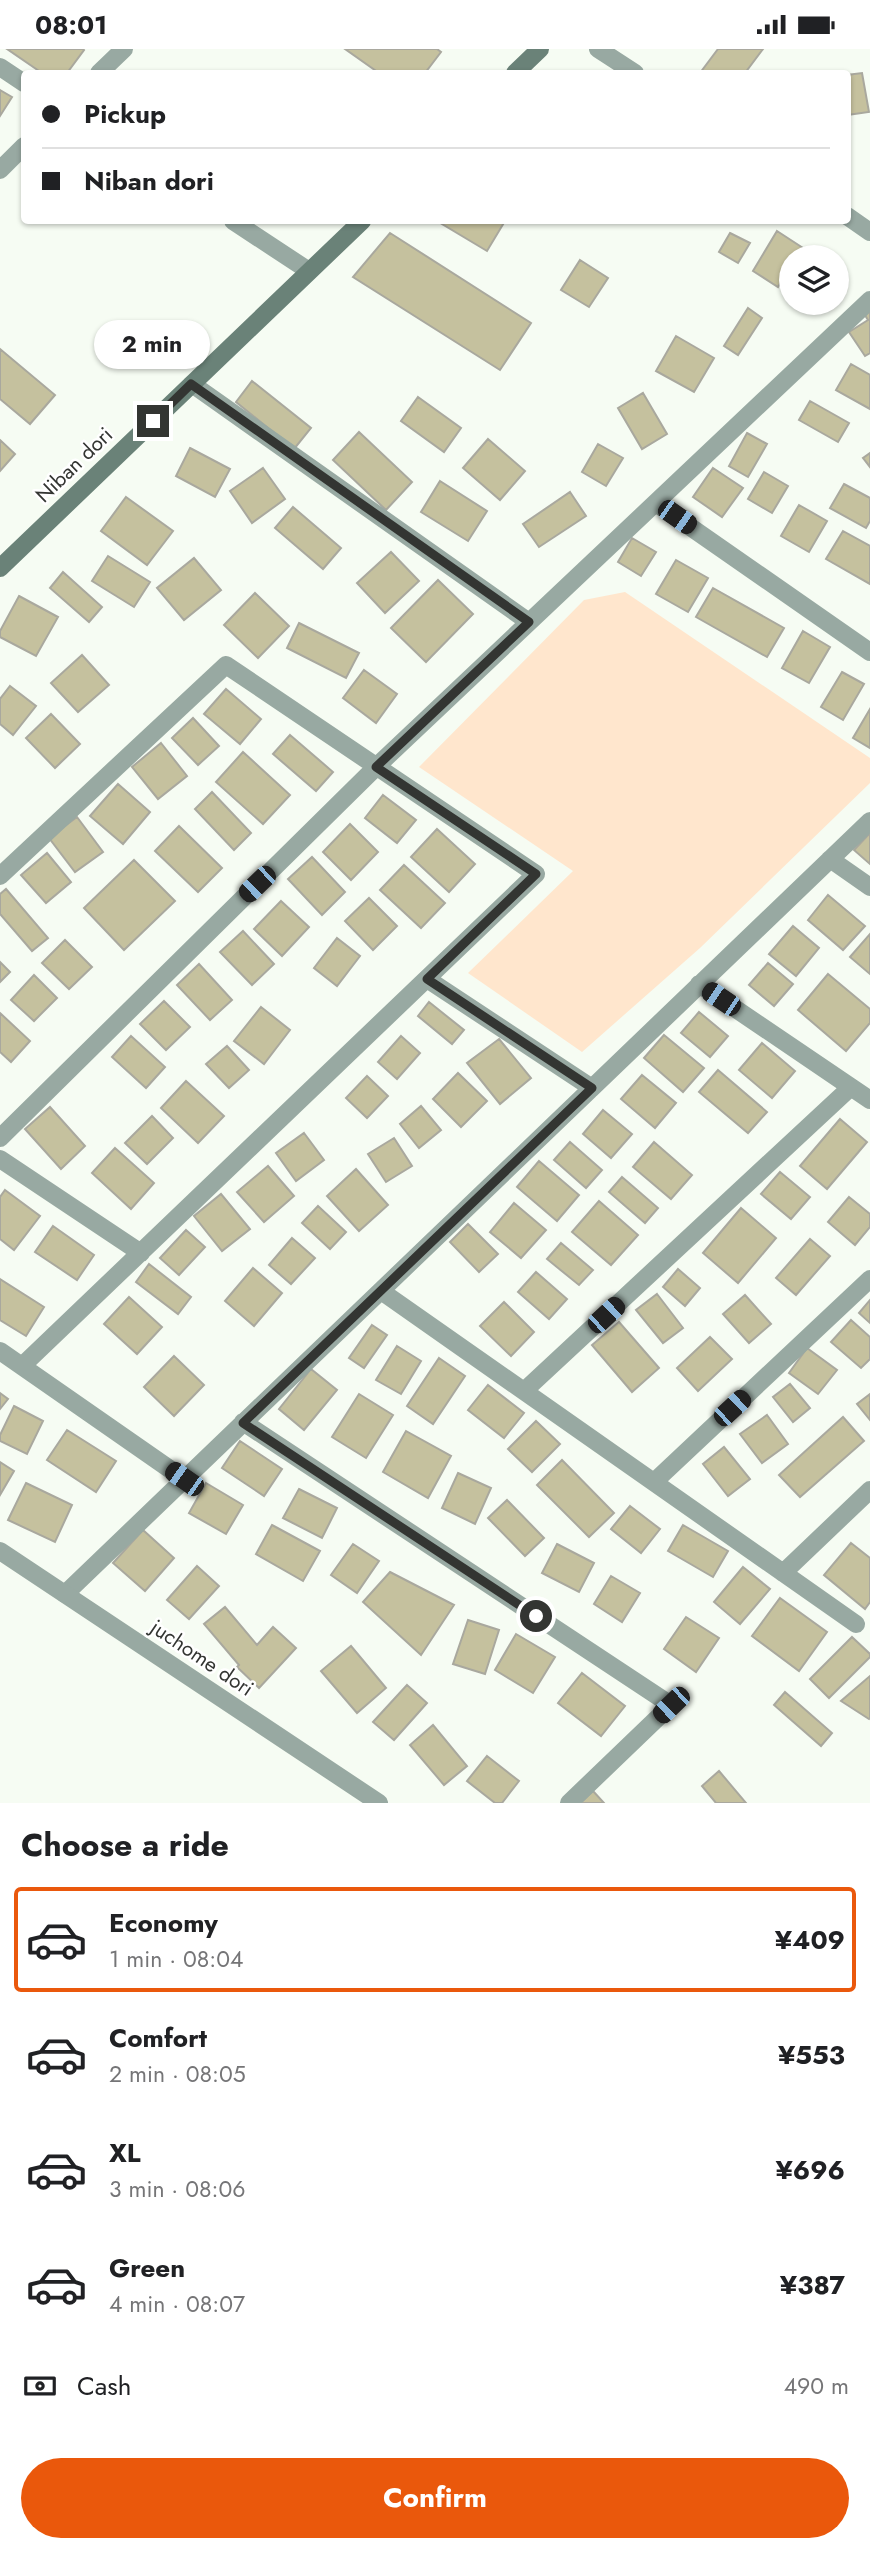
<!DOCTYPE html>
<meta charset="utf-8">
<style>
body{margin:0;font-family:Jost,sans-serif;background:#f2f2f2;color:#202124;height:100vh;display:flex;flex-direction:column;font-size:26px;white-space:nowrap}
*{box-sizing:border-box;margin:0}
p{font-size:23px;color:#757577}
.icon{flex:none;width:38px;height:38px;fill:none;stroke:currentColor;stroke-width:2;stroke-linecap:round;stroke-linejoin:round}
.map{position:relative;height:1754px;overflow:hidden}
.details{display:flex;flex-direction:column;background:#fff;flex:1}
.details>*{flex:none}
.guide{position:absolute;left:21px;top:21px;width:830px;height:154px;border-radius:7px;box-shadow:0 2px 5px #0004;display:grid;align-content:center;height:154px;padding:0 21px;background:#fff}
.tools{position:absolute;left:779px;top:196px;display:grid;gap:14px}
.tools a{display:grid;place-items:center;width:70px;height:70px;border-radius:50%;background:#fff;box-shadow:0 2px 5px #0004;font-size:35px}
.end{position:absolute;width:32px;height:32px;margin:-16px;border:9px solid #333532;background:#fff;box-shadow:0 0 0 4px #fff}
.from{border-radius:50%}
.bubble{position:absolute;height:49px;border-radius:24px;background:#fff;box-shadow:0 2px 5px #0004;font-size:23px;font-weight:700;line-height:49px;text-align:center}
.car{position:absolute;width:21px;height:42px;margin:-21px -10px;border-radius:9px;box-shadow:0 0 5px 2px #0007;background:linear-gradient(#222 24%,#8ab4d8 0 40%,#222 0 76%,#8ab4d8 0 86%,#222 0)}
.guide b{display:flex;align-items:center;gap:24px;height:66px;font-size:26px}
.guide b+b{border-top:2px solid #e0e0e0}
.guide i{width:18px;height:18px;background:#202124}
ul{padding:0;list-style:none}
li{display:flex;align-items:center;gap:21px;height:105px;margin:0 14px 10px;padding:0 7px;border:4px solid transparent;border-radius:7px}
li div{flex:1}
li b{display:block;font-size:26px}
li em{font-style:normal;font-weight:700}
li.selected{border-color:#ea580c}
li>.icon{width:63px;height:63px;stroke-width:1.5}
h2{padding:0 21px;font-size:32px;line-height:84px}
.pay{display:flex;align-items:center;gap:18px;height:77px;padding:0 21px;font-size:26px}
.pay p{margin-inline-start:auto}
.action{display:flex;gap:14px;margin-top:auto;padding:14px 21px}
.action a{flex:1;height:80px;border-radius:42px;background:#ea580c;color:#fff;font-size:28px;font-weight:700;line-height:80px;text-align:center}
.status{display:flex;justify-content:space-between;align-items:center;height:49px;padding:0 35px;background:#fff;direction:ltr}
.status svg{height:19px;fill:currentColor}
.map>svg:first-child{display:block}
.green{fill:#ffe6cd}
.building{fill:#c5c19e;stroke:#a9a89e;stroke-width:2}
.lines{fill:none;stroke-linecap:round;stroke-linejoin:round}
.minor{stroke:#98a9a2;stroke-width:18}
.tertiary{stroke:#98a9a2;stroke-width:18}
.secondary{stroke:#6a8278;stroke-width:18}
.route{stroke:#333532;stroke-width:9}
.labels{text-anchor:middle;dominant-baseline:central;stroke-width:5;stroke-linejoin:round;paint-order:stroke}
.street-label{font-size:21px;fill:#333532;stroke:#fff}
</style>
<div class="status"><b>08:01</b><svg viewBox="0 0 49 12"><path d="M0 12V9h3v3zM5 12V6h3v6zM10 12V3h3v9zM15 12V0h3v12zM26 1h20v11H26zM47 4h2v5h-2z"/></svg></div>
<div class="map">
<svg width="870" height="1754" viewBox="0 0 870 1754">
<rect width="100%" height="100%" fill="#f6fcf3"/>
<!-- green -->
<path class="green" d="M625 543 870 709V734L700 899 582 1003 468 924 573 822 419 718 584 551Z"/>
<!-- building -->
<path class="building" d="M7 0H83L84 1 67 24H42Z
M345 0H437L441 3 425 24H379Z
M718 0H763L745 24H700Z
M862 24 869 63 847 66V26Z
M0 41 12 48 0 67Z
M437 172H505L487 202Z
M777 182 803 199 797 208H791V218L778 238 753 222Z
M390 184 531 274 500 321 353 228Z
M730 184 750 194 738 214 719 203Z
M812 200 824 208H807Z
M580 211 608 229 589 258 561 241Z
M748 259 762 269 738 306 724 297Z
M870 259V304L865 307 849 283 868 271 863 263Z
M676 287 714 309 694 343 656 322Z
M0 300 55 346 30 375 0 350Z
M851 315 870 326V360L836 341Z
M252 332 311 379 294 400 236 353Z
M643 344 667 385 642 400 618 359Z
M418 348 461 379 444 403 401 372Z
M810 352 849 374 838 393 799 371Z
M359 383 412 433 386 461 333 411Z
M747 384 767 395 748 428 729 417Z
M488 390 525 422 500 451 463 419Z
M0 391 15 405 0 422Z
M598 395 623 409 606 437 582 423Z
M190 399 230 420 215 448 176 427Z
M870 404V418L863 409Z
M263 419 285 450 252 474 230 442Z
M713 419 743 439 722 468 693 448Z
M764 423 788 437 772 464 748 450Z
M440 432 487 462 468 492 421 463Z
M844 435 870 449V472L866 479 830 459Z
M570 443 586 467 539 498 523 475Z
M126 448 173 482 147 516 101 482Z
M799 456 827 472 809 503 781 487Z
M293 458 341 499 323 520 275 479Z
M843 482 870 497V535L826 510Z
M632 489 656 503 641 527 618 513Z
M391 503 419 532 385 564 357 534Z
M108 507 150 533 134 558 92 532Z
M194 509 221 541 184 571 157 539Z
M676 511 708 529 688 563 656 545Z
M63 523 102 558 89 573 50 539Z
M438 531 473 565 426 613 391 579Z
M713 539 784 579 767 608 696 568Z
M255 544 289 577 258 609 224 576Z
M19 547 58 568 36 607 0 588V582Z
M299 574 359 604 346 629 287 599Z
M803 582 830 598 809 634 782 619Z
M82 606 109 636 78 663 51 634Z
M364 621 397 645 376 674 343 649Z
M842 623 864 635 843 671 821 658Z
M10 637 36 657 13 686 0 675V650Z
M226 640 261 670 240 695 204 665Z
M870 660V699L853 689Z
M51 665 80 695 55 719 26 689Z
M193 669 219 697 198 716 172 689Z
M290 686 333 723 316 742 273 705Z
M161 694 187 727 158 750 132 718Z
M243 703 290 746 263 775 216 733Z
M118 735 150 763 123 795 90 767Z
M212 743 251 784 234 801 195 760Z
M383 746 416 771 397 794 365 769Z
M77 768 103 803 75 823 49 789Z
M350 775 378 803 351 831 323 803Z
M179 777 222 819 198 843 155 802Z
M437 780 475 815 449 843 411 808Z
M870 784V815L854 801Z
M47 804 71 833 46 854 21 826Z
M312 808 345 843 322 866 288 830Z
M134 811 175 852 124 901 84 859Z
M404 816 445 854 421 879 380 841Z
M6 840 48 889 32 902 0 865V845Z
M828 846 865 877 843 901 808 871Z
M369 849 397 877 373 901 345 872Z
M281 852 309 878 282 907 254 880Z
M793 877 819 899 796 927 769 905Z
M243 882 274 915 252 936 220 903Z
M870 885V925L850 908Z
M337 889 360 907 337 937 314 919Z
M65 891 92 918 69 940 42 914Z
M0 913 10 923 0 933Z
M768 914 793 935 774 957 749 936Z
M199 915 232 951 210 971 177 936Z
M828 925 870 960V974L846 1002 798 961Z
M34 926 57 949 34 972 11 951Z
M164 952 190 978 166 1001 140 975Z
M429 953 464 981 452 995 418 967Z
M261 958 290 981 264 1015 234 992Z
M699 963 728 987 710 1008 681 984Z
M0 964 30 992 11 1013 0 1003Z
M664 986 704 1019 683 1043 644 1009Z
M131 987 165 1018 146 1039 112 1008Z
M401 987 420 1004 397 1030 378 1013Z
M499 990 531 1029 500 1055 467 1014Z
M762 994 795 1022 772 1049 739 1021Z
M227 997 249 1021 229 1039 206 1015Z
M718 1021 767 1063 748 1084 699 1043Z
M458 1024 487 1052 461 1078 433 1050Z
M642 1026 676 1054 655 1079 621 1050Z
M367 1027 388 1047 367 1069 346 1049Z
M186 1032 224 1067 198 1094 161 1059Z
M421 1057 441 1081 419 1099 400 1075Z
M50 1058 85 1097 61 1120 25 1080Z
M603 1061 632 1085 611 1109 583 1085Z
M152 1067 173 1089 147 1115 125 1094Z
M840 1070 867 1093 827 1140 800 1117Z
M304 1084 324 1111 296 1132 276 1104Z
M394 1089 412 1117 386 1133 368 1105Z
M570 1093 602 1121 586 1139 554 1111Z
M654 1093 692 1126 671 1150 633 1118Z
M115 1099 154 1134 131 1160 92 1124Z
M539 1112 579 1146 557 1172 517 1138Z
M268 1117 294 1147 264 1173 237 1143Z
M356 1120 388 1156 359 1182 327 1147Z
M780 1123 810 1148 791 1170 761 1145Z
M622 1128 658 1159 645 1174 609 1143Z
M5 1141 40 1167 14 1201 0 1190V1148Z
M221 1145 250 1180 222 1202 194 1167Z
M849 1148 870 1165V1178L855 1196 828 1173Z
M599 1152 638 1186 611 1216 572 1183Z
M514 1154 546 1181 521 1209 490 1183Z
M318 1157 346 1183 330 1200 302 1174Z
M741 1159 776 1189 738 1234 703 1204Z
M468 1175 498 1205 479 1223 450 1193Z
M53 1177 94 1206 77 1231 35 1203Z
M186 1181 205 1198 179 1226 160 1209Z
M292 1189 315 1209 291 1235 269 1216Z
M810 1190 830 1207 796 1246 776 1229Z
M561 1194 593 1221 579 1236 547 1210Z
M149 1215 191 1248 178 1265 136 1233Z
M253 1219 282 1244 254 1277 225 1252Z
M678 1220 700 1239 685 1257 663 1238Z
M536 1223 567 1250 549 1270 518 1243Z
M0 1230 44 1258 26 1287 0 1271Z
M657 1245 683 1279 663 1294 636 1261Z
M745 1246 771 1275 749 1294 723 1265Z
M129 1248 162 1278 137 1305 104 1275Z
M870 1251V1274L859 1264Z
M504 1253 534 1283 511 1307 480 1277Z
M851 1271 870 1288V1310L861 1319 831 1293Z
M619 1273 659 1319 632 1343 592 1296Z
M372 1276 387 1286 364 1319 349 1309Z
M710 1288 732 1310 698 1342 677 1319Z
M397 1297 421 1312 401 1345 376 1331Z
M807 1299 837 1321 818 1345 789 1324Z
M174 1307 204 1336 174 1367 144 1338Z
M439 1309 465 1327 433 1375 407 1357Z
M311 1320 337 1341 304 1381 279 1360Z
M790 1335 810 1359 793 1373 773 1348Z
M488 1336 524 1364 504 1389 468 1361Z
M0 1344 8 1350 0 1360Z
M359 1345 393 1366 366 1409 332 1388Z
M870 1345V1371L857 1355Z
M14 1357 43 1372 27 1405 0 1392V1386Z
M767 1366 788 1395 762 1414 740 1385Z
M843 1368 864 1392 800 1448 779 1426Z
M536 1372 560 1395 532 1423 508 1400Z
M67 1381 116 1412 96 1443 47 1411Z
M406 1382 451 1407 428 1449 383 1423Z
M240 1392 282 1420 264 1447 222 1419Z
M724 1398 750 1430 728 1447 703 1415Z
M562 1411 614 1464 589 1488 537 1436Z
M0 1413 14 1422 0 1446Z
M458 1424 491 1439 475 1475 442 1459Z
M26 1434 72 1456 55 1493 8 1471Z
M206 1434 243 1456 226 1485 189 1464Z
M299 1440 337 1459 322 1489 283 1469Z
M507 1451 544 1489 525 1507 488 1469Z
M630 1457 660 1480 641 1504 611 1480Z
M272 1476 320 1502 303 1532 256 1505Z
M683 1476 728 1502 713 1528 668 1502Z
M143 1481 174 1509 145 1542 113 1514Z
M851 1494 870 1509V1553L865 1560 824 1526Z
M353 1495 379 1512 357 1544 331 1526Z
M557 1495 594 1514 579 1543 542 1524Z
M197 1517 219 1537 189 1570 167 1551Z
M743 1518 770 1540 740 1575 714 1553Z
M390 1523 454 1556 421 1606 363 1553Z
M611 1527 640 1544 622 1573 594 1555Z
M780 1549 827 1583 799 1622 752 1587Z
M225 1558 257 1596 273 1578 296 1599 259 1639 237 1618 239 1616 204 1575Z
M686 1568 719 1589 696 1623 664 1600Z
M468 1571 499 1581 485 1625 453 1615Z
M516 1585 555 1608 533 1644 495 1621Z
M852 1588 870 1605V1608L829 1649 810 1630Z
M351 1597 386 1639 357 1664 321 1622Z
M582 1624 625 1657 601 1687 558 1654Z
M870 1627V1669L869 1670 841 1652Z
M407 1636 427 1654 394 1691 373 1673Z
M785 1643 832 1684 821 1697 774 1656Z
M433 1676 467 1717 444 1736 410 1696Z
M487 1707 519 1732 502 1754H495L467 1732Z
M719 1722 746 1754H716L702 1737Z
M593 1742 604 1754H580Z"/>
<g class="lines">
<!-- minor -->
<path class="minor" d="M0 18 24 34
M99 24 124 0
M0 121 24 97
M233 172 309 222
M192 335 529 573
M656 454 870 603
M830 810 870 838
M0 827 226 616 536 825 22 1317
M427 930 592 1039
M699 935 870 1051
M0 1089 376 718 870 251
M0 1110 141 1204
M381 1242 856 1575
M0 1302 184 1430
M524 1342 851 1038
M243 1373 671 1656 569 1754
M654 1433 870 1230
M783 1524 870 1441
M65 1545 870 772"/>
<!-- tertiary -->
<path class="tertiary" d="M598 0 635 24
M847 167 870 183
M0 1502 379 1754"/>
<!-- secondary -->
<path class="secondary" d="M515 24 540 0
M0 519 362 172"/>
</g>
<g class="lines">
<!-- route -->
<path class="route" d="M153 372 191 335 529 573 376 718 536 825 427 930 592 1039 243 1374 536 1567"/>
</g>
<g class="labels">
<!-- street labels -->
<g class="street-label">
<text transform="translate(74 416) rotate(-44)">Niban dori</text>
<text transform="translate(202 1609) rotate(34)">juchome dori</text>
</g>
</g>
</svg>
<div class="tools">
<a><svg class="icon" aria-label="layers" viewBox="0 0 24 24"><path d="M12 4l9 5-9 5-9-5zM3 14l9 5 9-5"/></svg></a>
</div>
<i class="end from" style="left:536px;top:1567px"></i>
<i class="end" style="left:153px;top:372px"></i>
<div class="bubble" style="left:94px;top:271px;width:116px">2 min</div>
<i class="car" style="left:677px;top:468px;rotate:125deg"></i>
<i class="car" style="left:257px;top:835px;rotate:226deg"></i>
<i class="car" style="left:721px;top:950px;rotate:304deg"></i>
<i class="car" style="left:606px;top:1266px;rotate:47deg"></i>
<i class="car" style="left:732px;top:1359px;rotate:47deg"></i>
<i class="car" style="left:184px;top:1430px;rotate:305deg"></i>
<i class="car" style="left:671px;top:1656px;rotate:226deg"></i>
<div class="guide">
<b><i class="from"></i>Pickup</b>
<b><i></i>Niban dori</b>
</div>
</div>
<section class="details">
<h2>Choose a ride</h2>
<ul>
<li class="selected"><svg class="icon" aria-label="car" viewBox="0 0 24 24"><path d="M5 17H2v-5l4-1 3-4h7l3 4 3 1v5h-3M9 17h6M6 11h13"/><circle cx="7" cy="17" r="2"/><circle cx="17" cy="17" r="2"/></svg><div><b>Economy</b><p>1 min · 08:04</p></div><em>¥409</em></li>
<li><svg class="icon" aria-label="car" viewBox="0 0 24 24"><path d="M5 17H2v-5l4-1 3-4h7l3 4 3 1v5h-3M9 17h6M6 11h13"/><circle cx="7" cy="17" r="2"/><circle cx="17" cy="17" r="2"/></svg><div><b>Comfort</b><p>2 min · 08:05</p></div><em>¥553</em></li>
<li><svg class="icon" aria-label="car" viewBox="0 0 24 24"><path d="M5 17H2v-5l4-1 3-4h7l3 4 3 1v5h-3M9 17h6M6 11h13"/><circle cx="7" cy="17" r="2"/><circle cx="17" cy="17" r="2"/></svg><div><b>XL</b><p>3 min · 08:06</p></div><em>¥696</em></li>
<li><svg class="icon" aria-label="car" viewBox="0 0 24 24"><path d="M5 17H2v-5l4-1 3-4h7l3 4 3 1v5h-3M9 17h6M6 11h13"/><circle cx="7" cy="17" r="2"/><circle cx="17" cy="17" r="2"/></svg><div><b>Green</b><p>4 min · 08:07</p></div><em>¥387</em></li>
</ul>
<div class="pay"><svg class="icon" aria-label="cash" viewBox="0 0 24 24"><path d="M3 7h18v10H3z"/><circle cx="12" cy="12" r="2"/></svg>Cash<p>490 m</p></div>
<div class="action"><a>Confirm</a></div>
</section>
